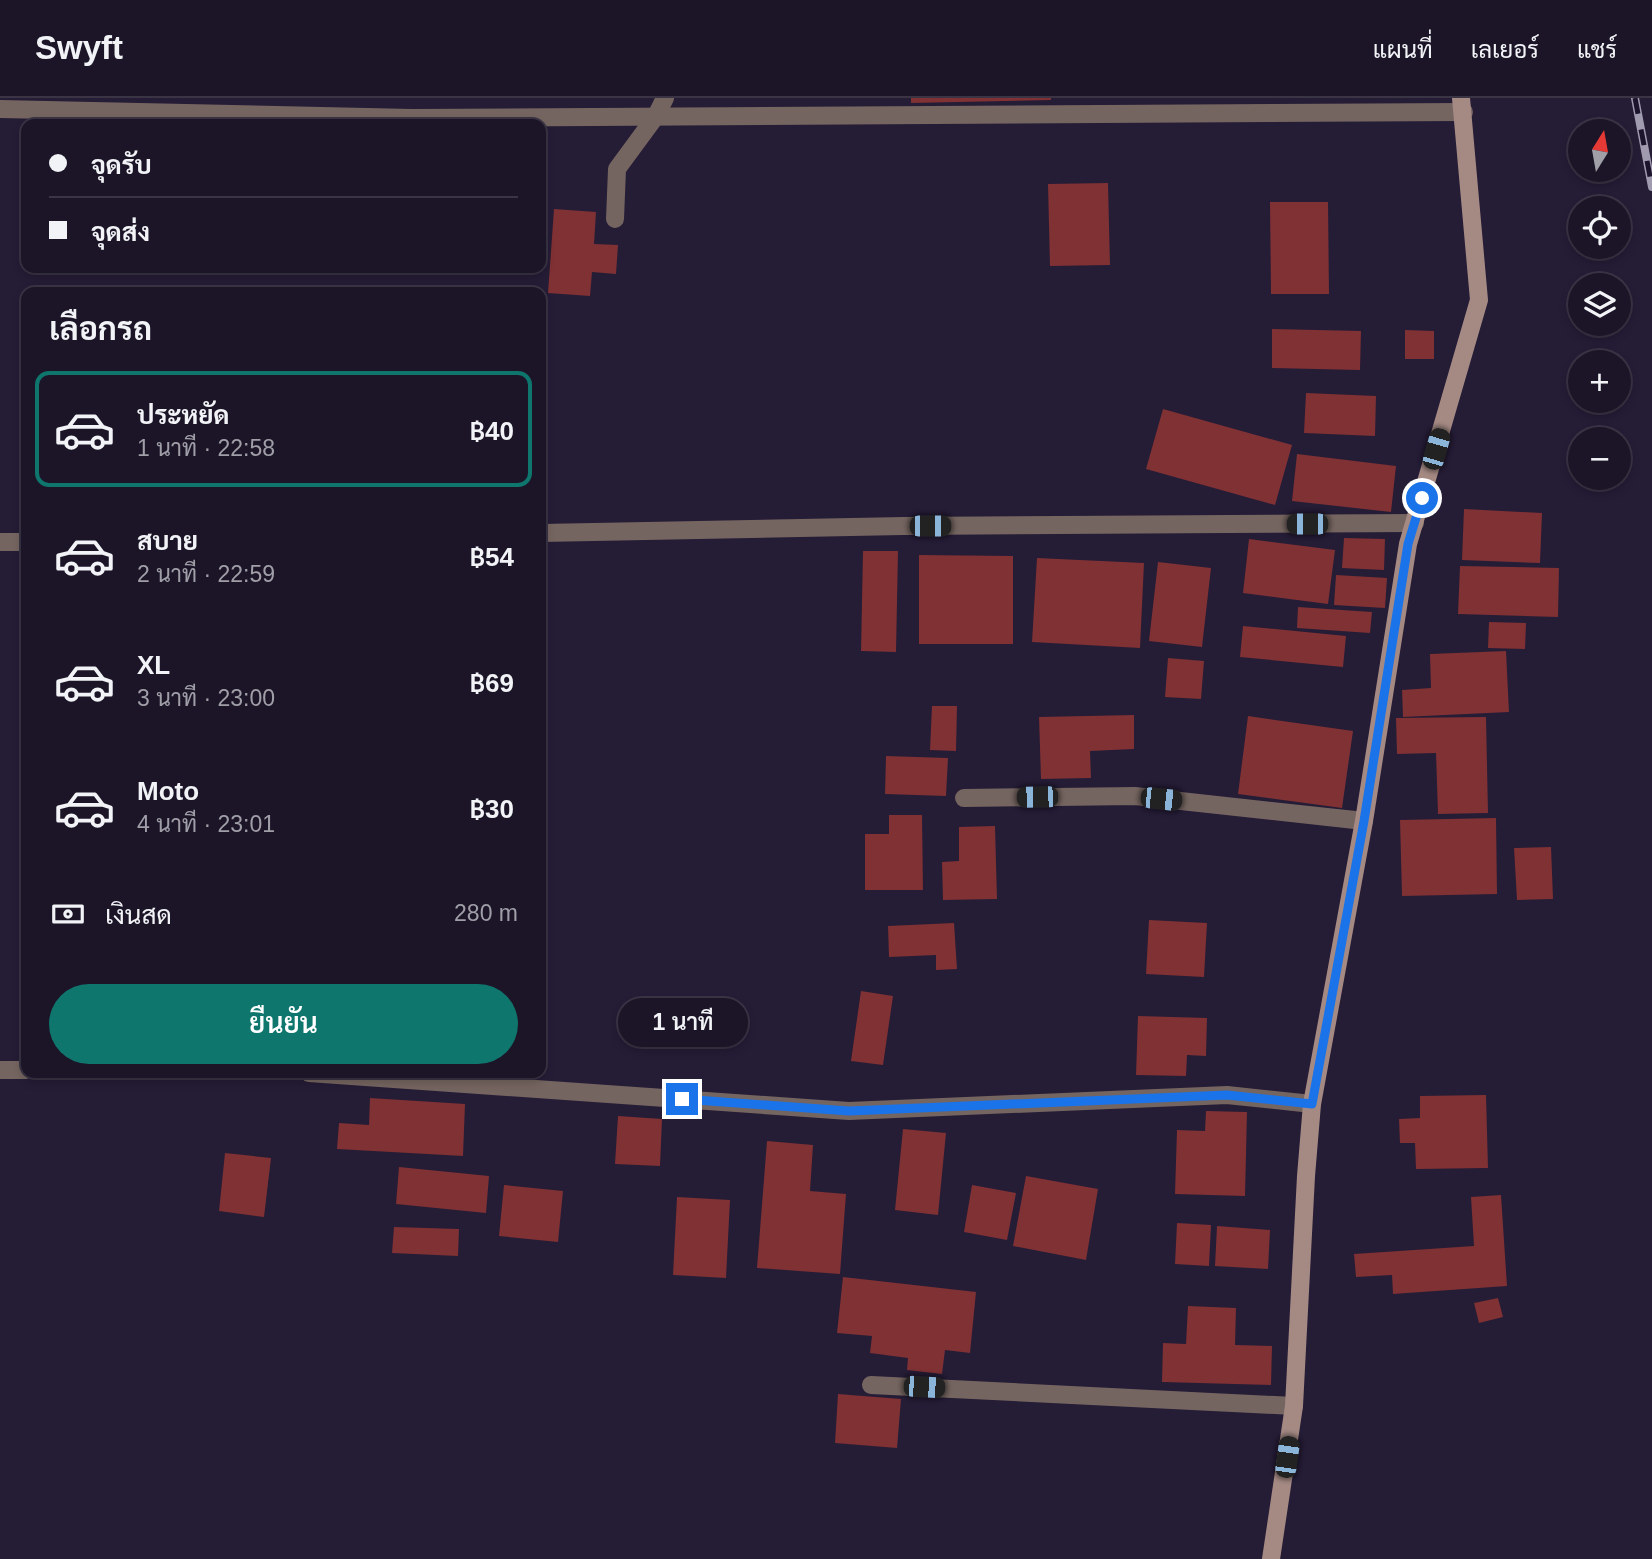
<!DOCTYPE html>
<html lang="th">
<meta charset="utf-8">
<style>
body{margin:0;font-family:Helvetica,Sarabun,sans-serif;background:#292234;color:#f1f3f6;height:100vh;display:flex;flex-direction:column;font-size:26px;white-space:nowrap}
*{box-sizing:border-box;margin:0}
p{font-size:23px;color:#a09fa8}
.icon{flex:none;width:38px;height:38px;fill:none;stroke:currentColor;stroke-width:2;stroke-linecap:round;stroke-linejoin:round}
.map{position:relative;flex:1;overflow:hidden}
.side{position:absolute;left:21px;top:189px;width:525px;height:791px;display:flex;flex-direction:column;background:#1c1528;border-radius:14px;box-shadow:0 4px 10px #0003,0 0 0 2px #3a3445}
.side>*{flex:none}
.guide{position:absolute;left:21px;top:21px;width:525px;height:154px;border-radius:14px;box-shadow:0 4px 10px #0003,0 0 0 2px #3a3445;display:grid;align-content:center;height:154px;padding:0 28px;background:#1c1528}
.needle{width:46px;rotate:11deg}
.controls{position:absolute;left:1568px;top:21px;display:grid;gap:14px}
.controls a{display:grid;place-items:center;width:63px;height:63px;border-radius:50%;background:#1c1528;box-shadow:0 4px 10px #0003,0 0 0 2px #3a3445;font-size:35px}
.end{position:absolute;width:32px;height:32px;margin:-16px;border:9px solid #1a73e8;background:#fff;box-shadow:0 0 0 4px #fff}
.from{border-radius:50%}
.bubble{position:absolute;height:49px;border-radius:24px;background:#1c1528;box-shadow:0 4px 10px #0003,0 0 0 2px #3a3445;font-size:23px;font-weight:600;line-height:49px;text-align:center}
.car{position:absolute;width:21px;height:42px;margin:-21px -10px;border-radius:9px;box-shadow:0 0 5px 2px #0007;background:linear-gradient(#222 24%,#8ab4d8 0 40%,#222 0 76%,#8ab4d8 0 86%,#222 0)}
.guide b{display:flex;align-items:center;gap:24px;height:66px;font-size:26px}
.guide b+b{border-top:2px solid #3a3445}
.guide i{width:18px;height:18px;background:#f1f3f6}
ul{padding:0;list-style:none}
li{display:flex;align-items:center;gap:21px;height:116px;margin:0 14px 10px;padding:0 14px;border:4px solid transparent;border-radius:14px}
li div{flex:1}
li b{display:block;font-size:26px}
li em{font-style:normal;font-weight:600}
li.current{border-color:#0f766e}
li>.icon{width:63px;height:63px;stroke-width:1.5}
h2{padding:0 28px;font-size:32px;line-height:84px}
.pay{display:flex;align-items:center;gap:18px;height:77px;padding:0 28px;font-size:26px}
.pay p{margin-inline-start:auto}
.cta{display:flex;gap:14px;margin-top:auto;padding:14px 28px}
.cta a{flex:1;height:80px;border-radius:42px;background:#0f766e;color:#fff;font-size:28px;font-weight:600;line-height:80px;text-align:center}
header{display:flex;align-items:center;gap:42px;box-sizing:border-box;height:98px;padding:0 35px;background:#1c1528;border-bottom:2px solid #3a3445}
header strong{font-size:33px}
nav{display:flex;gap:38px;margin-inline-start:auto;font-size:24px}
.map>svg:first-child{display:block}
.building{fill:#7f3134}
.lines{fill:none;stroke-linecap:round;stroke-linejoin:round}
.lane{stroke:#756560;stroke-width:18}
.street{stroke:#756560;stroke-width:18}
.secondary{stroke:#a58a84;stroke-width:18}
.rail-casing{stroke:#a19bb0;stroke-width:8}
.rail{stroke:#1c132c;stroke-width:5;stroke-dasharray:16;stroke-linecap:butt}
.route{stroke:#1a73e8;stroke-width:9}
</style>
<header>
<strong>Swyft</strong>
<nav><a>แผนที่</a><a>เลเยอร์</a><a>แชร์</a></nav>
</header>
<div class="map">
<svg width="1652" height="1461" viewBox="0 0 1652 1461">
<rect width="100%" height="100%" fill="#251c36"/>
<!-- building -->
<path class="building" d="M911 0H1051V2L911 5Z
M1108 85 1110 167 1050 168 1048 86Z
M1270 104H1328L1329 196H1271Z
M554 111 596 114 594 146 618 147 616 176 592 174 590 198 548 195Z
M422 170H494V174L422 172Z
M1272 231 1361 233 1360 272 1272 270Z
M1405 232 1434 233V261H1405Z
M1306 295 1376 298 1375 338 1304 335Z
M1163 311 1292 347 1275 407 1146 371Z
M1297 356 1396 368 1391 414 1292 403Z
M1464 411 1542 415 1540 465 1462 462Z
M1344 440 1385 441 1384 472 1342 470Z
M1249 441 1335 452 1328 506 1243 495Z
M863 453H898L896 554 861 553Z
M919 457 1013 458V546H919Z
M1037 460 1144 465 1140 550 1032 544Z
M1158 464 1211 470 1202 549 1149 543Z
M1460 468 1559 470 1558 519 1458 516Z
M1336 477 1387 480 1385 510 1334 507Z
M1298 509 1372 514 1370 535 1297 530Z
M1489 524 1526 525 1525 551 1488 550Z
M1243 528 1346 538 1343 569 1240 559Z
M1506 553 1509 614 1403 619 1402 592 1431 590 1430 556Z
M1168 560 1204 563 1201 601 1165 599Z
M932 608H957L956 653 930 652Z
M1134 617V651L1090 653 1091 680 1041 681 1039 619Z
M1248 618 1353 633 1342 710 1238 696Z
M1486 619 1488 715 1438 716 1436 655 1397 656 1396 620Z
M886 658 948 660 946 698 885 696Z
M889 717H922L923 792H865V736H889Z
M1496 720 1497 796 1402 798 1400 722Z
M995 728 997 801 943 802 942 764 959 763V729Z
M1551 749 1553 801 1517 802 1514 750Z
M1149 822 1207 825 1204 879 1146 876Z
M954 825 957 871 936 872V857L889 859 888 828Z
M861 893 893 898 883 967 851 963Z
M1138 918 1207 920 1206 958 1187 957 1186 978 1136 977Z
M1486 997 1488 1070 1416 1071 1415 1045H1400L1399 1021 1420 1020V998Z
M370 1000 465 1006 463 1058 337 1051 339 1025 369 1027Z
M1206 1013 1247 1014 1245 1098 1175 1096 1177 1032 1205 1033Z
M618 1018 662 1021 660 1068 615 1066Z
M903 1031 946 1035 938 1117 895 1112Z
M767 1043 813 1047 810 1093 846 1096 840 1176 757 1170Z
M225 1055 271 1060 264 1119 219 1113Z
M399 1069 489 1078 486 1115 396 1106Z
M1026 1078 1098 1091 1086 1162 1013 1148Z
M504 1087 563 1093 558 1144 499 1138Z
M972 1087 1016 1095 1007 1142 964 1134Z
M1501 1097 1507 1188 1393 1196 1392 1177 1356 1179 1354 1156 1474 1148 1471 1099Z
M677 1099 730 1102 726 1180 673 1177Z
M1177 1125 1211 1127 1209 1168 1175 1166Z
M1217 1128 1270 1132 1268 1171 1215 1168Z
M394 1129 459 1131 458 1158 392 1155Z
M843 1179 976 1194 970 1255 945 1252 942 1276 907 1272 908 1260 870 1255 872 1238 837 1235Z
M1498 1200 1503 1219 1479 1225 1474 1205Z
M1188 1208 1236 1210 1235 1247 1272 1248 1271 1287 1162 1284 1163 1245 1186 1246Z
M838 1296 901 1301 897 1350 835 1345Z"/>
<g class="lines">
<!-- lane -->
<path class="lane" d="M615 121 617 71 656 18 665 0"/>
<!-- street -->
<path class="street" d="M0 11 412 20 1464 14
M541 435 903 428 1415 425
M0 444H26
M964 700 1135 698 1364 723
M0 972H26
M309 975 849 1013 1227 997 1312 1006
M871 1287 1294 1308"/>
<!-- secondary -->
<path class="secondary" d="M1271 1461 1294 1308 1306 1078 1312 1006 1364 723 1408 446 1479 202 1461 0"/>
<defs>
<path id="rail" d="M1635 0 1652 89"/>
</defs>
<!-- rail casing -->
<use href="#rail" class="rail-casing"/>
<!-- rail -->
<use href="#rail" class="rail"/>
</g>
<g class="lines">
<!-- route -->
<path class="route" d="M682 1001 849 1013 1227 997 1312 1006 1364 723 1408 446 1422 400"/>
</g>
</svg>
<div class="controls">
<a><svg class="needle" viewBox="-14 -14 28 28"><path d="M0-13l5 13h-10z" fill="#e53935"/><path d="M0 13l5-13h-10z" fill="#a09fa8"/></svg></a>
<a><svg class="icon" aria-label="locate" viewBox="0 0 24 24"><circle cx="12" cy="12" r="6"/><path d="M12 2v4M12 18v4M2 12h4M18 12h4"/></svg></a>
<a><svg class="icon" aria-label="layers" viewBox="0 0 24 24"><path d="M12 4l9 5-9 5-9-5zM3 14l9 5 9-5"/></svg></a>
<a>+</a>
<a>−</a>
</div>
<i class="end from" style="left:1422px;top:400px"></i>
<i class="end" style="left:682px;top:1001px"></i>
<div class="bubble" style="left:618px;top:900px;width:130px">1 นาที</div>
<i class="car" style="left:1436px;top:351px;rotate:16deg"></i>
<i class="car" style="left:1307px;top:426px;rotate:270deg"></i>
<i class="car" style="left:930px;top:428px;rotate:90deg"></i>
<i class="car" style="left:1037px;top:699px;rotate:269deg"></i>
<i class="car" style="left:1161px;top:701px;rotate:96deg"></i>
<i class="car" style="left:924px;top:1289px;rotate:93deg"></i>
<i class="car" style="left:1287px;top:1359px;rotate:8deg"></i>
<div class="guide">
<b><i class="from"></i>จุดรับ</b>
<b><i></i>จุดส่ง</b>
</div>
<section class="side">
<h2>เลือกรถ</h2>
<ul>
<li class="current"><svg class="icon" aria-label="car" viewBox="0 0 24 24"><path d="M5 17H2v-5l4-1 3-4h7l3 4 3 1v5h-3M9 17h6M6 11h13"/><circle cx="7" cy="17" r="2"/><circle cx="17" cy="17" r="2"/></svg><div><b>ประหยัด</b><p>1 นาที · 22:58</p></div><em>฿40</em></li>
<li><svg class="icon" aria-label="car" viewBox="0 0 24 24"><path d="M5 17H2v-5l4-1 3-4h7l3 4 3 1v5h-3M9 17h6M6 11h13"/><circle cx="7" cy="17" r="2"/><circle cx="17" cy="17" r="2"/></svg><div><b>สบาย</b><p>2 นาที · 22:59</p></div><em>฿54</em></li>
<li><svg class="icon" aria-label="car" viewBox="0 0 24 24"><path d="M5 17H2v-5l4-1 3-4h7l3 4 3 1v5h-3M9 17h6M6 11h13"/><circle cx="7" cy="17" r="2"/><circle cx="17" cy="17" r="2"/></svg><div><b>XL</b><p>3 นาที · 23:00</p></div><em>฿69</em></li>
<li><svg class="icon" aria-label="car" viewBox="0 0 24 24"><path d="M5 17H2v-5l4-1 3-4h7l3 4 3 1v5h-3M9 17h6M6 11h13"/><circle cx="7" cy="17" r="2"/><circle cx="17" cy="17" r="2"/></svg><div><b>Moto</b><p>4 นาที · 23:01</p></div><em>฿30</em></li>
</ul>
<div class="pay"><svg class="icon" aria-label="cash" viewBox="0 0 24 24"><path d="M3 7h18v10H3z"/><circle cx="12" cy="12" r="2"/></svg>เงินสด<p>280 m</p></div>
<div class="cta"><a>ยืนยัน</a></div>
</section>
</div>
